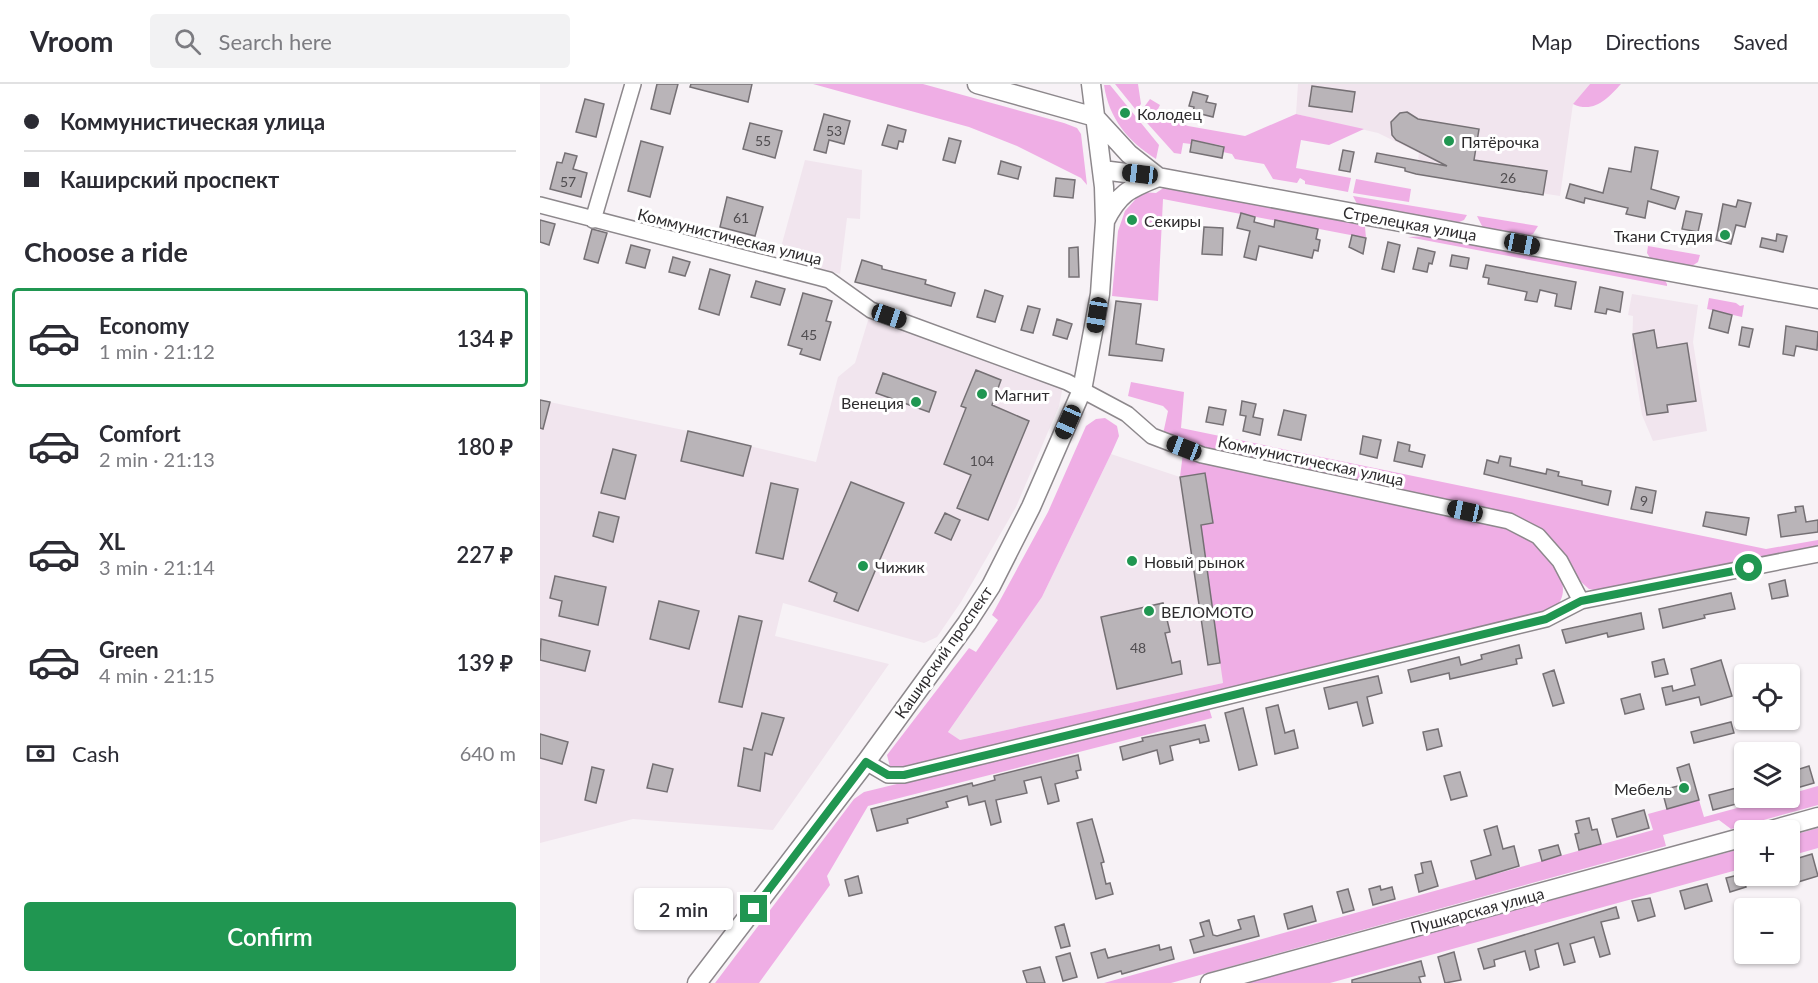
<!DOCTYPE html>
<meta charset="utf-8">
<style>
body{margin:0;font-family:Lato,sans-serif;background:#f2f2f3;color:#2b2b33;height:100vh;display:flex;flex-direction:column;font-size:22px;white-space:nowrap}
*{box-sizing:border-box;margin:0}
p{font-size:20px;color:#7c7c81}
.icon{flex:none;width:33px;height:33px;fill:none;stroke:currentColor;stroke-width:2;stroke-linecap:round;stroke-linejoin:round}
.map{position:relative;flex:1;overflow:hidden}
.details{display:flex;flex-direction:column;background:#fff;width:540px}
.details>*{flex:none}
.banner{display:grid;align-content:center;height:132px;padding:0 24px;background:#fff}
.fabs{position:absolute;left:1194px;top:580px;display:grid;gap:12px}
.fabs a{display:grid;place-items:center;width:66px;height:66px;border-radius:6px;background:#fff;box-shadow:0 2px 4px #0004;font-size:30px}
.end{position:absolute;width:27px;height:27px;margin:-14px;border:8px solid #209651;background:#fff;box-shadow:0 0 0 3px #fff}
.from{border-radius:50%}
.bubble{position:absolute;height:42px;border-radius:6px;background:#fff;box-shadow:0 2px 4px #0004;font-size:20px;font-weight:600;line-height:42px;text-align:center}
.car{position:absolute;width:18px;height:36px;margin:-18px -9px;border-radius:8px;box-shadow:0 0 4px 2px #0007;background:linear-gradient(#222 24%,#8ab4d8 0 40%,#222 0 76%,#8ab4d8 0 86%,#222 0)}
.banner b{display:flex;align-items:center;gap:21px;height:57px;font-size:22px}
.banner b+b{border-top:2px solid #e1e1e2}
.banner i{width:15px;height:15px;background:#2b2b33}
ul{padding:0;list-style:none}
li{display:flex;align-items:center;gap:18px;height:99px;margin:0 12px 9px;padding:0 12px;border:3px solid transparent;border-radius:6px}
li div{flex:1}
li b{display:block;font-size:22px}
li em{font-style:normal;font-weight:600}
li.current{border-color:#209651}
li>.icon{width:54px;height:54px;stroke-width:1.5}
h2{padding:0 24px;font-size:27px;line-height:72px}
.pay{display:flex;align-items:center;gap:15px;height:66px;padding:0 24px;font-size:22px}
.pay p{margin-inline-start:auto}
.cta{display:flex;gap:12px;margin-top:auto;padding:12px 24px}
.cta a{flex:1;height:69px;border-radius:6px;background:#209651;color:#fff;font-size:24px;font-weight:600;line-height:69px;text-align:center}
header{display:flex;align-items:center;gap:36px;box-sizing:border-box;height:84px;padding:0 30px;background:#fff;border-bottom:2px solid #e1e1e2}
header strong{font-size:28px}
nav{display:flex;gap:33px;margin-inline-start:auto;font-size:21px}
.search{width:420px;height:54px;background:#f2f2f3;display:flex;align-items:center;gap:15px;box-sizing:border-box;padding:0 21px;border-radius:6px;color:#7c7c81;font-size:22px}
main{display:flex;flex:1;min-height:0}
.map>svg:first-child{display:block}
.built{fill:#f1e5ee}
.green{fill:#efaee5}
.building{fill:#b9b4b8;stroke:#757074;stroke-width:1.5}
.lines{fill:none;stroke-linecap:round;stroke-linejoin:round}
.minor-casing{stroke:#8d888c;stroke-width:18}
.major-casing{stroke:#8d888c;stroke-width:21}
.minor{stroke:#fff;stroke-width:15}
.major{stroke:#fff;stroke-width:18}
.route{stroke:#209651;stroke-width:8}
.poi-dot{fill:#209651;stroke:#fff;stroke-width:2}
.labels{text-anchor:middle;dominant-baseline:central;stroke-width:6;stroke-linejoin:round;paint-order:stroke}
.number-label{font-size:14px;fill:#504d50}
.poi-label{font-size:16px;fill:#2d2b2d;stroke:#fff;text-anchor:start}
.street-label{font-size:16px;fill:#2d2b2d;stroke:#fff}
</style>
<header>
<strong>Vroom</strong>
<div class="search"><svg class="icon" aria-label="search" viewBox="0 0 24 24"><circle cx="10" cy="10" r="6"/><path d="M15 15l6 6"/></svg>Search here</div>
<nav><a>Map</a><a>Directions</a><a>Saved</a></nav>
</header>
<main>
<section class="details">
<div class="banner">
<b><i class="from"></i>Коммунистическая улица</b>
<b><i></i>Каширский проспект</b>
</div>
<h2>Choose a ride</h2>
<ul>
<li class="current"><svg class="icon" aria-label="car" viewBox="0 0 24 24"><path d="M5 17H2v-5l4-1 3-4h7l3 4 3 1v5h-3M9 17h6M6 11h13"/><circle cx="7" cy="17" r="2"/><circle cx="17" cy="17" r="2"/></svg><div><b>Economy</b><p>1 min · 21:12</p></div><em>134 ₽</em></li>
<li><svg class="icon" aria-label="car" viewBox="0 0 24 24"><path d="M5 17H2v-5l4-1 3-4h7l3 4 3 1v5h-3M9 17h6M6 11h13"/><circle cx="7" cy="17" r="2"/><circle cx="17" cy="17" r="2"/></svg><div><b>Comfort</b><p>2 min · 21:13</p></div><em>180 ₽</em></li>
<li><svg class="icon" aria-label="car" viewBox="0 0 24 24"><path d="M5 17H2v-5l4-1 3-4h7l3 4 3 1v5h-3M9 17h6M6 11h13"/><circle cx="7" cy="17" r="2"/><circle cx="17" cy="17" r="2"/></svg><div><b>XL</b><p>3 min · 21:14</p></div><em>227 ₽</em></li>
<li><svg class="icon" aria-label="car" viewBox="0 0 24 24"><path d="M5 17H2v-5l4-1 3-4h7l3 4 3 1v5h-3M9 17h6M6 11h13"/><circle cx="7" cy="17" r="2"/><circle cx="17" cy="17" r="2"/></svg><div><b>Green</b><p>4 min · 21:15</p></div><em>139 ₽</em></li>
</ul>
<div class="pay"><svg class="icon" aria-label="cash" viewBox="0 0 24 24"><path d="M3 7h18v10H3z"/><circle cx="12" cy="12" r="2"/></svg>Cash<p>640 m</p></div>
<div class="cta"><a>Confirm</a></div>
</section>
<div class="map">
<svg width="1278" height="899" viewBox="0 0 1278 899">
<rect width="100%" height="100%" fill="#f7f2f6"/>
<!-- built -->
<path class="built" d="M758 0H1050L1033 20 1020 112 876 90 879 69 838 49 756 30Z
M265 76 322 86 320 135 307 134 300 190 238 174Z
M1092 210 1158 221 1153 258 1167 347 1113 357 1102 331 1092 269 1093 232 1088 231Z
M330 230 519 300 522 307 519 322 476 423 421 518 397 553 384 559 243 519 235 552 349 580 233 746 93 735 0 759V316L148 347 276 378 298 293 315 279Z
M571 370 640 393 665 389 683 599 420 656 408 648 502 513Z"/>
<!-- green -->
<path class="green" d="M273 0H383L524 39 537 44 541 50 547 101 541 94 477 62 429 43Z
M575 0H598L601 20 596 26Z
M1050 0H1081C1068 14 1054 30 1033 20Z
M564 1H570L619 61 616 75C588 57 569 35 564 1Z
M610 15 620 21 616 29 648 42 705 52 756 30 824 45 789 61 761 56 756 84 811 94 808 108 765 100V97L760 94 757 99 733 95 724 80 695 75 692 70 683 68 684 62 652 56 651 60 643 59 641 70 634 69 599 30Z
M816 95 871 105 869 118 813 109Z
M625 103 813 138 825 143 826 154 623 115 618 217 572 212 578 147 585 127 602 108 616 109Z
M813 112 927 131 924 136 917 139 817 120Z
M937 132 998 142 993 150 987 152 943 144Z
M891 152 1124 195 1127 200V202L868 153Z
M1108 162 1160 171 1158 178 1152 182 1110 174 1107 169Z
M1169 214 1196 219 1200 222 1204 221 1202 233 1167 225Z
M591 298 644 308 641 344 1226 465 1278 456V464L1060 507 1049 505 1041 498 1002 448 664 365 623 350 628 327 623 322 588 312Z
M565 334 577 342 579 352 571 370 502 513 408 648 420 656 683 599 661 441 665 389 640 393 643 369 967 443C976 447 989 451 996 458 1014 474 1037 508 1012 526L363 685 350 683 347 671 429 564 436 568 458 536 452 531 508 428 546 342 556 335Z
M669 624 672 634 328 722 287 792 290 801 219 899H175L314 715 324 708Z
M1278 702V721L1191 745 1179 736 1123 751 1126 762 631 899H564L1113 746 1108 730 1159 716 1164 733 1234 714H1250V710Z
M1278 744V764L1250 772V752Z
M1204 764V784L790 899H705Z"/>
<!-- building -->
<path class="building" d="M117 0H138L130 30 111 25Z
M151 0H212L208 18 150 3Z
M772 2 815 8 812 28 769 22Z
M653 8 668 12 666 18 676 20 673 33 653 28 654 23 649 22Z
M45 15 64 20 56 53 36 48Z
M867 28 878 35 939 45 934 76 1007 87 1003 111 876 90 865 87V84L835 78 837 69 907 82 856 56 852 51 851 38 860 29Z
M284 30 310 37 304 60 289 56 286 69 274 66Z
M210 39 242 47 235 74 203 65Z
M348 41 366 46 363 58 359 57 357 65 342 61Z
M409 54 421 57 415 79 403 76Z
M652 56 684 63 682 74 650 68Z
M101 57 123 63 110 113 88 107Z
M1095 63 1118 67 1111 105 1139 113 1135 125 1108 117 1105 134 1086 130 1088 124 1045 114 1044 119 1026 114 1030 100 1063 109 1069 84 1091 88Z
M803 66 814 68 810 88 799 86Z
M25 69 37 72 33 85 47 89 41 113 10 105 17 78 22 79Z
M461 77 481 83 478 95 458 90Z
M516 94 535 96 533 114 514 112Z
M187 113 223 123 215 152 180 143Z
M1198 116 1211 119 1205 143 1196 141 1191 160 1176 156 1183 120 1196 123Z
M1146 127 1162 130 1158 148 1142 145Z
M701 129 715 133 714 138 734 143 735 136 778 145 776 155 780 156 778 167 774 166 772 174 719 162 716 176 704 173 710 147 697 144Z
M0 136 15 140 9 161 0 158Z
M664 143 683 144 682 171 662 170Z
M52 145 67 149 58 179 44 175Z
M1237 150 1247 152 1243 168 1220 163 1222 154 1236 157Z
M812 151 826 154 823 170 809 163Z
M848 158 860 161 854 188 842 185Z
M91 161 110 166 105 184 86 179Z
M538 163 539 193H529V164Z
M878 164 895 168 892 180 889 179 887 188 873 185Z
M912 171 929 174 927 185 910 182Z
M133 173 150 178 145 192 129 188Z
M322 176 342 182V185L386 196 385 200 415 209 411 222 315 198Z
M946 181 1036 198 1031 225 1015 222 1017 210 1000 206 997 218 985 216 987 208 948 200 949 194 943 193Z
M170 185 190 191 179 231 159 225Z
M216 197 245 205 240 221 211 213Z
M1060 203 1083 208 1080 228 1067 225 1066 230 1055 228Z
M445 206 463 212 455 238 437 233Z
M263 209 292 217 286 237 291 238 280 276 260 270 262 265 248 261Z
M576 217 601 220 596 260 624 265 622 277 569 271Z
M488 222 500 225 493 249 481 246Z
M1173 226 1192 231 1188 249 1169 244Z
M517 235 532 240 527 255 513 251Z
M1246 242 1278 248 1277 266 1256 262 1254 272 1243 270Z
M1202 243 1213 245 1209 263 1199 261Z
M1114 246 1117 264 1147 259 1156 317 1127 321 1128 328 1107 331 1093 250Z
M436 286 461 296 452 321 489 337 448 436 417 424 431 391 404 380 426 324 421 322Z
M343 289 396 308 389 328 336 309Z
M0 316 10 318 3 345 0 344Z
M702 317 716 320 713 333 723 335 720 351 703 347 706 332 700 331Z
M669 323 686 326 683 341 666 338Z
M744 326 766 331 761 356 738 351Z
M148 347 211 362 203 392 141 377Z
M823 352 841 356 837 374 820 370Z
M858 358 870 361 869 367 885 371 882 383 854 377Z
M73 365 96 371 85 415 61 409Z
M960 372 971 374 970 382 1006 390 1007 385 1019 388 1018 392 1042 397V401L1071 407 1068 421 944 390 947 376 958 379Z
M665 389 673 439 661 441 680 579 668 581 640 393Z
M311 398 364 419 318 527 294 517 297 509 269 497Z
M231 399 258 405 243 475 216 469Z
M1096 403 1116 407 1112 429 1091 425Z
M1263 422 1266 438 1278 436V448L1241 453 1238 431 1256 428 1255 423Z
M59 428 79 433 73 458 53 452Z
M1166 428 1209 434 1206 451 1163 442Z
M405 429 420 436 411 456 395 449Z
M15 492 66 503 58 541 19 532 22 517 10 514Z
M1245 496 1248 512 1232 515 1229 500Z
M1191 509 1195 525 1164 531 1165 534 1123 544 1119 525Z
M119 517 159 527 149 565 110 555Z
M623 519 630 548 625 549 632 579 640 577 642 590 577 605 561 533Z
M1101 529 1104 545 1068 553 1067 549 1026 559 1022 546Z
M199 532 222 537 202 623 179 618Z
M1 555 50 567 45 587 0 576Z
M979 561 982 574 976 575 977 580 910 595 909 589 871 598 868 586 919 573 921 581 942 575 941 571Z
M1124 575 1128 590 1115 593 1112 578Z
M1181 576 1192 612 1161 621 1159 613 1126 621 1122 604 1132 602 1133 607 1155 601 1151 585Z
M1014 586 1024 619 1013 622 1003 590Z
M838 592 842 609 827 613 833 639 823 642 817 618 789 625 784 604Z
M1100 610 1104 625 1085 630 1081 615Z
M738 621 745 649 754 646 758 664 735 670 726 624Z
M703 624 717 681 699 686 685 629Z
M222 629 244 634 232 671 225 669 220 707 198 702 204 664 212 666Z
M1191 638 1194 649 1154 659 1151 648Z
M665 641 669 657 660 659 659 655 630 662 633 676 620 680 617 666 583 676 580 663 603 657 602 654Z
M898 645 902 662 887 666 883 648Z
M0 650 28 658 22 680 0 674Z
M538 671 541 686 536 687 538 694 515 700 519 717 508 720 501 693 484 697 487 709 456 716 461 738 451 741 445 717 429 721 427 712 406 718 408 723 367 735 368 739 337 747 331 725 432 699 433 702 455 696 454 692Z
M113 680 133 685 127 708 107 704Z
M1149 680 1159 716 1127 725 1122 706 1142 701 1137 684Z
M1269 682 1274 699 1250 706V688Z
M52 683 64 686 56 719 45 716Z
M920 688 927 712 911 716 904 692Z
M1204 702V718L1173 726 1169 711Z
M1104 726 1109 744 1077 753 1072 735Z
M1049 734 1052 746 1057 745 1061 760 1039 766 1035 750 1039 749 1036 737Z
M552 735 564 778 561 779 566 800 570 799 573 810 556 815 537 739Z
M957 742 963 765 974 762 979 782 936 795 931 777 951 771 944 746Z
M1018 761 1021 771 1002 777 999 766Z
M1272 770 1278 792 1258 798 1252 776Z
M891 777 898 802 879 808 875 791 883 789 881 779Z
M1202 790 1206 803 1190 808 1186 794Z
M318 792 322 809 309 812 305 796Z
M1167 800 1172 817 1145 825 1140 807Z
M840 802 841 806 852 803 855 815 833 821 829 805Z
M808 805 814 826 803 829 797 808Z
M1110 814 1115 832 1098 837 1092 817Z
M772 822 776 837 748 845 744 830Z
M1076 823 1079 834 1061 838 1070 870 1060 873 1054 853 1030 860 1035 878 1024 881 1018 859 995 866 999 883 990 886 985 867 954 876 955 882 944 885 938 865Z
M714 832 719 852 654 869 650 856 664 852 660 839 669 836 673 851 677 852 701 845 698 836Z
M524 840 530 862 521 864 515 843Z
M619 861 620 866 631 863 634 875 582 890 581 887 558 894 551 869 565 865 568 874Z
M914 868 921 896 905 899 898 873Z
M530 869 537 893 523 897 516 873Z
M881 877 885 892 879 893 881 899H812V896Z
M500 883 505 899H487L483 887Z"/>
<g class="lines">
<defs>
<path id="minor" d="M0 121 289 196 331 226 527 298 587 330 612 352 662 371 969 437 998 452 1020 477 1041 517
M53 136 93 0
M326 678 348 691H364L1006 535 1041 517 1278 470"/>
<path id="major" d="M437 0 555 33 589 70 617 92
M562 86 618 93 1278 215
M565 137C579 109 589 105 616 94
M1228 747 1278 733
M157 899 326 678 427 539 451 502 491 423 542 306 560 210 565 137 564 103 551 0
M670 899 1204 753"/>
</defs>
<!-- minor casing -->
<use href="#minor" class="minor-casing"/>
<!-- major casing -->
<use href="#major" class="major-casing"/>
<!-- minor -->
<use href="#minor" class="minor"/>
<!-- major -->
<use href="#major" class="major"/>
</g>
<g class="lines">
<!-- route -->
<path class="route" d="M214 825 326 678 348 691H364L1006 535 1041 517 1209 484"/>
</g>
<!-- markers -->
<g class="poi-dot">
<circle cx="585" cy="29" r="6"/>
<circle cx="909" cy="57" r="6"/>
<circle cx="592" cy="136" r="6"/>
<circle cx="1185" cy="151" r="6"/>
<circle cx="442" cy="310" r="6"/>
<circle cx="376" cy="318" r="6"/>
<circle cx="592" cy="477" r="6"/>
<circle cx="323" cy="482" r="6"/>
<circle cx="609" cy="527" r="6"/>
<circle cx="1144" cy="704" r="6"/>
</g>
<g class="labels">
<!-- number labels -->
<g class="number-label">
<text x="294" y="46">53</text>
<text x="223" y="56">55</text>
<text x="968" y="93">26</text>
<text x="28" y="97">57</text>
<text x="201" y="133">61</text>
<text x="269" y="250">45</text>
<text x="442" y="376">104</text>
<text x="1104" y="416">9</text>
<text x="598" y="563">48</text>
</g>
<!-- poi labels -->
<g class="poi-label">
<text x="597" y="29">Колодец</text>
<text x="921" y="57">Пятёрочка</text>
<text x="604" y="136">Секиры</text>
<text x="1173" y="151" text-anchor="end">Ткани Студия</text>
<text x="454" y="310">Магнит</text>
<text x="364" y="318" text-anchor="end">Венеция</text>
<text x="604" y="477">Новый рынок</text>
<text x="335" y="482">Чижик</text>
<text x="621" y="527">ВЕЛОМОТО</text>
<text x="1132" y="704" text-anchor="end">Мебель</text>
</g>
<!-- street labels -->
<g class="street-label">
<text transform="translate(870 139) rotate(10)">Стрелецкая улица</text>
<text transform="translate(190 152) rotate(14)">Коммунистическая улица</text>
<text transform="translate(771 376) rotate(12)">Коммунистическая улица</text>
<text transform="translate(403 568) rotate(-55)">Каширский проспект</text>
<text transform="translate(937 826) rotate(-15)">Пушкарская улица</text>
</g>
</g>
</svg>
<div class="fabs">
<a><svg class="icon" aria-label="locate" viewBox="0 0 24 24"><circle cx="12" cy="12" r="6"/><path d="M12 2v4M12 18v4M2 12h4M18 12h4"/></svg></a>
<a><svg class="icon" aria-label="layers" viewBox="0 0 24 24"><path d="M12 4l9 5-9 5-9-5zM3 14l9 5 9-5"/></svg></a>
<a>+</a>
<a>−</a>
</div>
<i class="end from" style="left:1209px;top:484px"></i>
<i class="end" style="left:214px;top:825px"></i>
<div class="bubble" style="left:94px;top:804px;width:99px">2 min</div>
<i class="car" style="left:600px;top:90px;rotate:277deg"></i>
<i class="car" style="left:982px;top:160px;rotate:101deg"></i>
<i class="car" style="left:557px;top:231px;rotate:189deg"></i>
<i class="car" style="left:349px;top:232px;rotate:109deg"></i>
<i class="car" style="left:528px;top:338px;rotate:204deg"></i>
<i class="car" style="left:644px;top:364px;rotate:291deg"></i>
<i class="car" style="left:925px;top:427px;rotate:282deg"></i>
</div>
</main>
